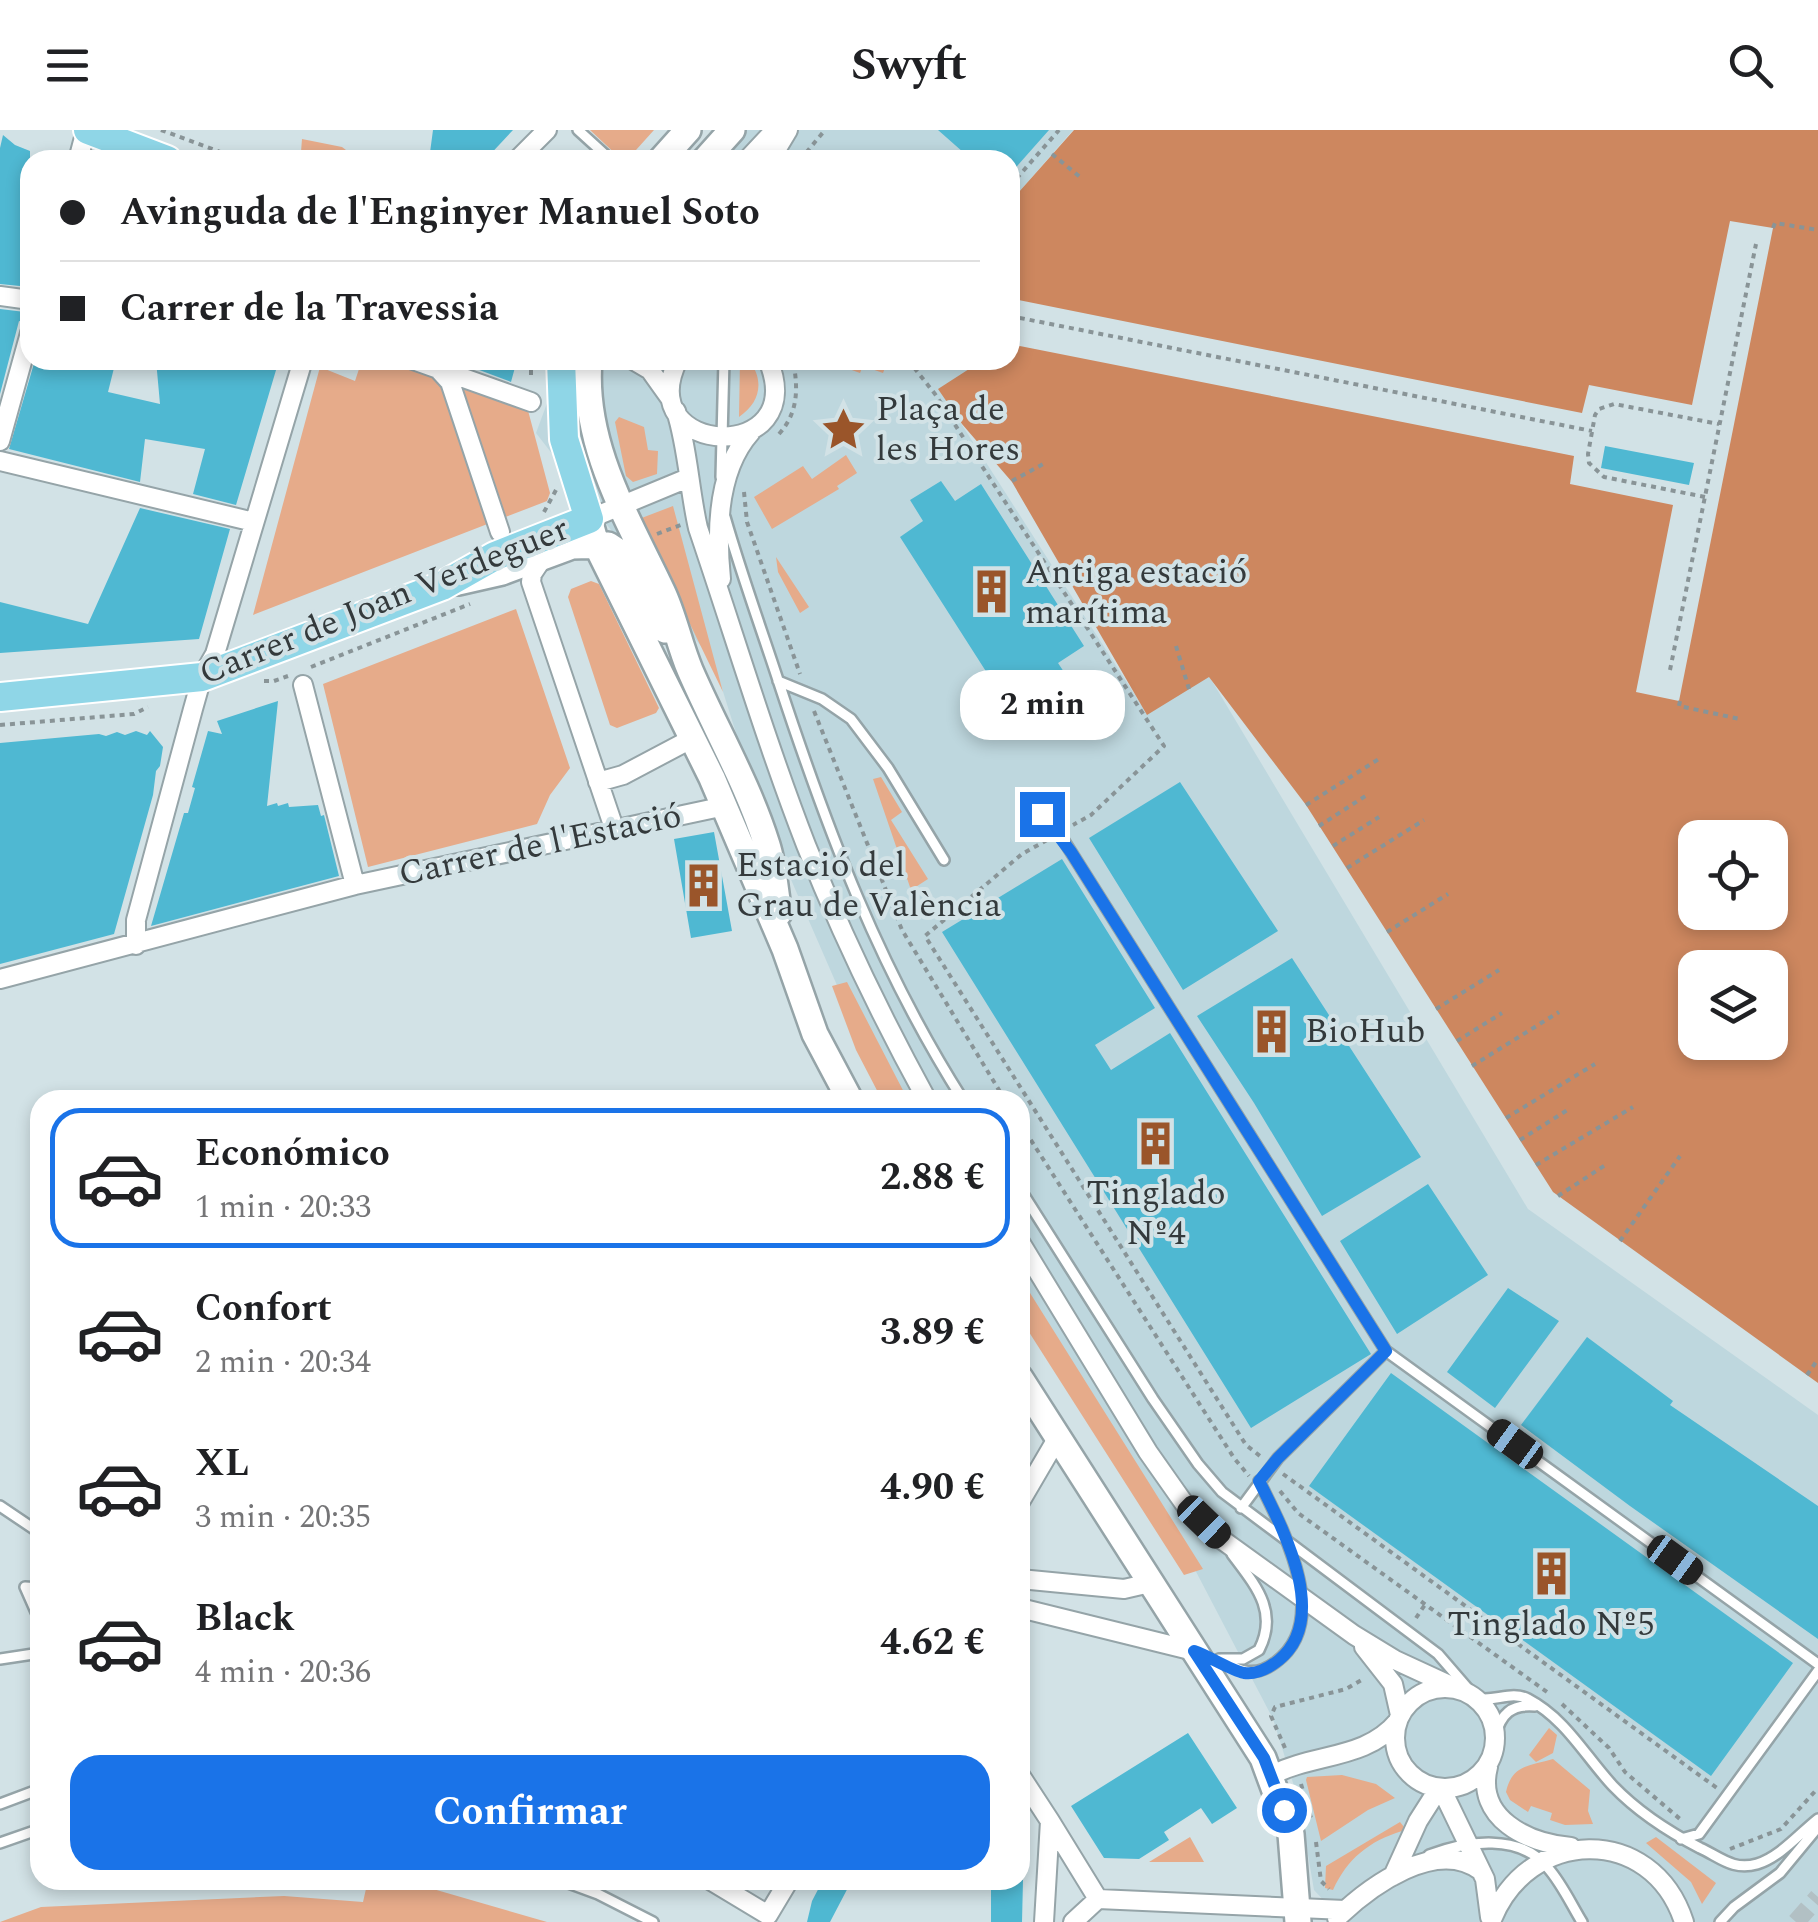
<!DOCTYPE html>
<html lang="es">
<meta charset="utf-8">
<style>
body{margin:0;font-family:Spectral,serif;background:#f6f6f6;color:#202124;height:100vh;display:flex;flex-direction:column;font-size:38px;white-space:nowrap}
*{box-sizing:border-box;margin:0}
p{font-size:32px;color:#757577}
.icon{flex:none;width:55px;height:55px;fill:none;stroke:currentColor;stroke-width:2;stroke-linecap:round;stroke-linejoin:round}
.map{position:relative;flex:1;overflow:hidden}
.drawer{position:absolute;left:30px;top:960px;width:1000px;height:800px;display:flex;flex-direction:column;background:#fff;border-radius:30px;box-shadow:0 5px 15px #0003}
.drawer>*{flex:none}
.guide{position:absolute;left:20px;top:20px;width:1000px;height:220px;border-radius:30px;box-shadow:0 5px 15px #0003;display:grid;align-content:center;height:220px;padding:0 40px;background:#fff}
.controls{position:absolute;left:1678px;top:690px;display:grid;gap:20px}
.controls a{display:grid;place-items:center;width:110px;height:110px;border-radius:20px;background:#fff;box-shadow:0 5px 15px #0003;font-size:50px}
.end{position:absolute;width:45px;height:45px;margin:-22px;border:12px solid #1a73e8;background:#fff;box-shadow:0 0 0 5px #fff}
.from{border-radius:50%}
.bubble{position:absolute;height:70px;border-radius:30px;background:#fff;box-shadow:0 5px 15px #0003;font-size:32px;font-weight:700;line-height:70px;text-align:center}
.car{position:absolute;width:30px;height:60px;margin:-30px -15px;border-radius:12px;box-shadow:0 0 8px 2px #0007;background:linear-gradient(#222 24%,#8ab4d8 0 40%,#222 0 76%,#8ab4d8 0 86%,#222 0)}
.guide b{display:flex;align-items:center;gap:35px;height:95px;font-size:38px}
.guide b+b{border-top:2px solid #e0e0e0}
.guide i{width:25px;height:25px;background:#202124}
ul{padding:18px 0 0;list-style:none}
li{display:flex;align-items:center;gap:30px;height:140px;margin:0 20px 15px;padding:0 20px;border:5px solid transparent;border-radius:30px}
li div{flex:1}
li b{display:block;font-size:38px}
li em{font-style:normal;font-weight:700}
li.on{border-color:#1a73e8}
li>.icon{width:90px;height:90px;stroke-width:1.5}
.button{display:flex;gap:20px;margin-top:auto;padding:20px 40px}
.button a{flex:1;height:115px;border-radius:30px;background:#1a73e8;color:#fff;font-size:40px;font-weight:700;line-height:115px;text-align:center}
header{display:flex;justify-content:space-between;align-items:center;height:130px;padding:0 40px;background:#fff;font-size:45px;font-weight:700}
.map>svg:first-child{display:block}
.built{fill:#bed7de}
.green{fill:#e6ab8a}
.water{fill:#cd875f;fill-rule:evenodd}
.building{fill:#4fb8d2}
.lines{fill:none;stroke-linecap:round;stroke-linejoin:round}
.street-tunnel{stroke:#b2c0c4;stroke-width:18;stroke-dasharray:18 9;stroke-linecap:butt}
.lane-casing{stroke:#95a4a8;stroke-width:14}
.street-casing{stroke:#95a4a8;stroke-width:22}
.secondary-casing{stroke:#95a4a8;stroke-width:30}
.primary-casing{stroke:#fff;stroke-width:32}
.path{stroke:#899497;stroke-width:4;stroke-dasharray:5 5;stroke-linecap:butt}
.lane{stroke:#fff;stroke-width:9}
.street{stroke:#fff;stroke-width:18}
.secondary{stroke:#fff;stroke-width:25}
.primary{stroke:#8fd6e7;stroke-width:28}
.route{stroke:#1a73e8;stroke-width:12}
.labels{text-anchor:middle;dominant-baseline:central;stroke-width:8;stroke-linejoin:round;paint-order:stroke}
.poi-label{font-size:35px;fill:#343a3c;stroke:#d2e2e6;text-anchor:start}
.street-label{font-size:35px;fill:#343a3c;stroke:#d2e2e6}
</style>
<header><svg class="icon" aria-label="menu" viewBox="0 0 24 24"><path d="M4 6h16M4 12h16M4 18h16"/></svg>Swyft<svg class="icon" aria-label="search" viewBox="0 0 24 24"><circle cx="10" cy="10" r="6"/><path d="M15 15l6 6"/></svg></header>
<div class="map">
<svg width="1818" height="1792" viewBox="0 0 1818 1792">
<rect width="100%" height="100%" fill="#d2e2e6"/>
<!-- built -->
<path class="built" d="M732 0H1073L1010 72V30H702Z
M563 230H983L939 259 1147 584 1209 546 1528 1079 1818 1285V1792H1344L1314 1760 1299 1672 1273 1589 1192 1434 1020 1164V970H897L863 915 759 676 714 533 536 303Z"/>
<!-- green -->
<path class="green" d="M590 0H654L627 30H622Z
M302 9 342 17 346 20 344 30H321L301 22Z
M362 230H394L450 252 526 273 550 363 547 371 253 485 320 237 355 251Z
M740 230H749C765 251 760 273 739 287Z
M888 230 883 243 863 236 860 243 827 231Z
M619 287 644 297 648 320 658 321 657 344 633 352 626 346 615 292Z
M846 325 857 343 837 356 839 359 772 399 754 367 803 336 812 349Z
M673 376 723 562 639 389Z
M776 427 809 477 800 483 778 442Z
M591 451 599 454 659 578 656 583 617 598 610 595 568 467 571 459Z
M516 479 570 638 550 665 537 694 368 737 323 554Z
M881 647 902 682 891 690 928 749 911 760 873 649Z
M847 852 908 970H882L856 920 832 856Z
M1020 1147 1203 1439 1184 1445 1020 1188Z
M1549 1598 1557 1605 1553 1623 1536 1632 1529 1625Z
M1553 1629 1590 1660 1588 1681 1593 1694 1565 1695 1550 1690 1552 1683 1531 1676 1528 1682 1510 1670 1506 1662C1512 1634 1530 1636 1553 1629Z
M1342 1645 1376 1654 1395 1668 1368 1680 1321 1711 1306 1650 1307 1647Z
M1400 1692 1404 1697 1402 1701C1369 1711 1347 1729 1333 1760L1325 1758 1326 1736Z
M1190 1707 1204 1732H1149Z
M1656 1707 1716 1753 1702 1774 1691 1752 1646 1713Z
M368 1750H402L547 1792H0L41 1777 284 1766 363 1772Z"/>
<!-- water -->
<path class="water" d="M1074 0H1818V1253L1553 1062 1306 675 1209 547 1147 585 1012 352 962 294 938 259 983 230H1010V214L1574 326 1570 354 1673 375 1636 562 1679 571 1773 98 1730 91 1692 275 1589 255 1582 283 1013 169 1010 72ZM1695 708H1770V782H1695ZM1695 838H1770V912H1695Z"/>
<!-- building -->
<path class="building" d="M433 0H513L485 30H429Z
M938 0H1049L1010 44V30H972Z
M3 5 15 15 30 21V157L0 154V18Z
M0 179 25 182 23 192 19 191 0 264Z
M35 230H116L108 262 160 274 156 230H279L236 375 193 364 205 319 145 309 140 352 9 319Z
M476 230H517L511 252 474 238Z
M1605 316 1694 333 1689 355 1601 338Z
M941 351 955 371 981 354 1084 516 1058 533 1076 560 1045 580 1027 553 1003 568 900 407 923 391 910 370Z
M140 378 230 399 199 509 0 523V472L88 494Z
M278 571 267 676 277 673 278 676 288 673 289 677 318 675 321 686 324 685 339 746 151 796 184 683H188L195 658 192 657 208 601 222 604 217 591Z
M136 601 147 605 150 601 163 617 160 636 156 641 153 665 114 804 0 834V613L99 604 106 606 117 602 125 605Z
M1180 652 1278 801 1183 860 1089 708Z
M714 702 732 801 691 808 674 709Z
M1062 729 1155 878 1095 915 1111 940 1170 903 1371 1224 1251 1298 942 802Z
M1292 828 1421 1027 1322 1086 1254 973 1197 886Z
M1428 1054 1488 1145 1397 1204 1340 1111Z
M1508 1158 1559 1191 1495 1278 1447 1242Z
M1587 1207 1673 1271 1670 1275 1818 1376V1509L1630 1376 1521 1295Z
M1391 1243 1793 1533 1711 1646 1309 1356Z
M1188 1603 1237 1678 1212 1694 1201 1678 1164 1702 1169 1710 1139 1729 1104 1728 1071 1676Z
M823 1750H852L830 1792H807L812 1771Z
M991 1750H1023L1022 1792H991Z"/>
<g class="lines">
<!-- street-tunnel -->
<path class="street-tunnel" d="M1796 1792 1818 1767"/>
<defs>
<path id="lane" d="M578 0 611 30
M721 347 724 230
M725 387C741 443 761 498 779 553 828 702 879 838 963 970
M778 551 822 569 851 589 888 638 944 730
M1042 684 1059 703 1386 1221 1818 1534
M1020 1059 1153 1269 1198 1334 1222 1362 1438 1524 1476 1568C1493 1573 1511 1560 1528 1569 1566 1589 1585 1626 1613 1656 1638 1682 1669 1702 1700 1718 1720 1727 1733 1741 1757 1734 1780 1727 1799 1704 1818 1689
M0 1376 40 1403
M1241 1378 1278 1328 1386 1221
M40 1458 25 1457 40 1491
M0 1529 40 1523
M1219 1529C1240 1542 1255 1548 1276 1532 1333 1490 1282 1398 1259 1351
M1221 1529H1243L1259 1520C1279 1481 1255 1455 1232 1424
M1495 1606C1501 1584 1511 1574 1535 1576
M0 1674 40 1659
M1681 1709 1699 1704 1818 1541
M0 1713 40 1699
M1429 1725C1467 1711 1520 1703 1548 1738 1562 1754 1571 1774 1582 1792
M560 1750 598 1764 653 1792
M1720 1792 1734 1777 1780 1743 1818 1697"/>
<path id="street" d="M78 30 86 0
M517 30 547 0
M747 30 775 0
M770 30 788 0
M0 166 30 170
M413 230 531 272
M435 230 439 240 450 252 500 402
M633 230 650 240 670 268
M678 230C630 328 812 336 768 230
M676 281C688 318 689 359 698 398 734 504 766 612 806 715 841 803 882 888 927 970
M0 311 30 203
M0 331 254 392
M589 389 688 348
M544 426 532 444 531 452 614 698
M721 449C716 400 717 340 751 302
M303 555 353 747
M598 652 623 645 693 608
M136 815V790L193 579 202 547 215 524 303 230
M0 849 355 755 725 676
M1020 1112 1148 1322 1186 1376 1221 1409 1354 1505 1395 1530 1460 1560
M1020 1372 1058 1307
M1020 1449 1124 1459 1150 1453
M1020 1478 1194 1521
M1364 1517 1393 1554 1400 1585
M1395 1608a50 50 0 1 1 100 0a50 50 0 1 1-100 0Z
M1488 1637C1475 1688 1527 1713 1571 1717
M1020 1645 1050 1691 1044 1792
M1272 1645C1314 1623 1366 1630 1398 1591
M1441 1658 1485 1749 1490 1787
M1050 1691 1098 1769
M1393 1746 1418 1691 1439 1658
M710 1750 768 1785 789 1750
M1098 1769 1345 1780
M1337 1788C1370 1756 1437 1707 1481 1741
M1073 1792 1098 1769
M1491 1792C1527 1697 1652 1693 1684 1792"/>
<path id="secondary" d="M661 30 688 0
M705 30 732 0
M589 230C582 314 627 387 662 461 674 486 679 514 690 540 715 598 748 654 767 715 774 737 775 761 779 783
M589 389 596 414 712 648 785 819 815 904 850 970
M458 452 502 442 572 416 608 415 623 425 665 500
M1020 1248 1263 1628 1291 1704 1298 1792"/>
<path id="primary" d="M88 0 167 30
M0 567 202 547 442 456 495 426 589 389 564 309 561 230"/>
</defs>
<!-- lane casing -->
<use href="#lane" class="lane-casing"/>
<!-- street casing -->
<use href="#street" class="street-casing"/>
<!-- secondary casing -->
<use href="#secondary" class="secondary-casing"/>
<!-- primary casing -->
<use href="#primary" class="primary-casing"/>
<!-- path -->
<path class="path" d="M161 0 242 30
M1052 24 1080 47
M800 30 825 0
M1010 56 1059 0
M1773 98 1775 93 1818 100
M1010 186 1592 301
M531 230V250
M908 230 935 264 1164 616 1091 685 1073 695
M779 304C799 282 798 257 793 230
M1012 351 1045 333
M744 362 747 392 800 544
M1705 367 1604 347 1589 333 1588 324 1595 285 1599 279 1614 274 1719 294
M544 382 556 360
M657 404 681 395
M1176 516 1189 559
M311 537 470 474
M1670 540 1756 114
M264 551H274L288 546
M1680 571 1679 576 1740 589
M814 581 902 800 1005 970
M0 595 134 584 148 577
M1306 675 1382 627
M1319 696 1367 665
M1047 710 1022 724 925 806 1246 1315 1260 1326
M1333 716 1379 687
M1347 738 1424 690
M1387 802 1448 764
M1436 879 1499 840
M1457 911 1502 883
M1472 936 1559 882
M1506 988 1595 934
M1020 993 1234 1328 1249 1346
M1520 1010 1569 979
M1536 1035 1633 977
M1558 1066 1607 1034
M1620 1111 1680 1026
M1807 1245 1818 1229
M1283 1344 1717 1658
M1280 1361 1298 1383 1547 1562
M1416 1488 1426 1473
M1562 1574 1609 1618 1625 1642 1680 1689
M1285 1618 1271 1586 1275 1577 1346 1559 1365 1548
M1301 1654 1311 1688
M1316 1712 1321 1751 1329 1759
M1730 1719 1781 1699 1818 1658"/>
<!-- lane -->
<use href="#lane" class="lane"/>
<!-- street -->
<use href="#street" class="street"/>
<!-- secondary -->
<use href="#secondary" class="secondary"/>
<!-- primary -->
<use href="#primary" class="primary"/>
</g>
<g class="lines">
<!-- route -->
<path class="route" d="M1042 684 1071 722 1386 1221 1278 1328 1259 1351C1282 1397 1331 1487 1279 1530 1269 1538 1257 1545 1244 1543 1230 1540 1209 1526 1194 1521L1264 1628 1284 1680"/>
</g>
<!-- icons -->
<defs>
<symbol id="sight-bare" viewBox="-9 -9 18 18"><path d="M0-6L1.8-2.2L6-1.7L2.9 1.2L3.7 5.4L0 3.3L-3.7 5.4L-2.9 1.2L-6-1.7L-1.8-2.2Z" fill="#9a552a" stroke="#d2e2e6" stroke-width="2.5" paint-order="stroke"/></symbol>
<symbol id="building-bare" viewBox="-9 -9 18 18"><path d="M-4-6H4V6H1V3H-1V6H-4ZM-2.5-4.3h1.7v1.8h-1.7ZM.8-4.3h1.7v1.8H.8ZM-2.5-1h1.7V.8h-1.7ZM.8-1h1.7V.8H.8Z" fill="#9a552a" stroke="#d2e2e6" stroke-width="2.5" paint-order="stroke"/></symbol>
</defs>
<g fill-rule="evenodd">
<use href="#sight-bare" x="812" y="268" width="63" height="63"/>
<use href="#building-bare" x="960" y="430" width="63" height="63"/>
<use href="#building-bare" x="672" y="724" width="63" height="63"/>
<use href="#building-bare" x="1240" y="870" width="63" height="63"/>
<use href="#building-bare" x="1124" y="982" width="63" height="63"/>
<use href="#building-bare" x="1520" y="1412" width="63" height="63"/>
</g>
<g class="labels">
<!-- poi labels -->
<g class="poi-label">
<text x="876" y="279">Plaça de<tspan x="876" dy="40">les Hores</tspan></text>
<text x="1025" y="442">Antiga estació<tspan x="1025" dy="40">marítima</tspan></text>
<text x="736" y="735">Estació del<tspan x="736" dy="40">Grau de València</tspan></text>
<text x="1305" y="901">BioHub</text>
<text x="1156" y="1063" text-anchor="middle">Tinglado<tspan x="1156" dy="40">Nº4</tspan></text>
<text x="1551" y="1494" text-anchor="middle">Tinglado Nº5</text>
</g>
<!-- street labels -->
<g class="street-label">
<text transform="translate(384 471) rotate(-22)">Carrer de Joan Verdeguer</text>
<text transform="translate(540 715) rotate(-12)">Carrer de l'Estació</text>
</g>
</g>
</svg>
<div class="controls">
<a><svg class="icon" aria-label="locate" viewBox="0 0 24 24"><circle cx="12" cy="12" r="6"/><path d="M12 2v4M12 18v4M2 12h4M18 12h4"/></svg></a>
<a><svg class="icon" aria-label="layers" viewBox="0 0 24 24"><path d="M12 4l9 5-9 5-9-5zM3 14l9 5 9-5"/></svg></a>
</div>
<i class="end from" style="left:1284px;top:1680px"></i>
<i class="end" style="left:1042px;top:684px"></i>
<div class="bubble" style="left:960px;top:540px;width:165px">2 min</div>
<i class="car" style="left:1515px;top:1314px;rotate:306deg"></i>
<i class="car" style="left:1204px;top:1392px;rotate:134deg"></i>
<i class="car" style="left:1675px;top:1430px;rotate:126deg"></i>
<div class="guide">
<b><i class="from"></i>Avinguda de l'Enginyer Manuel Soto</b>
<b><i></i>Carrer de la Travessia</b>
</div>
<section class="drawer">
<ul>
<li class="on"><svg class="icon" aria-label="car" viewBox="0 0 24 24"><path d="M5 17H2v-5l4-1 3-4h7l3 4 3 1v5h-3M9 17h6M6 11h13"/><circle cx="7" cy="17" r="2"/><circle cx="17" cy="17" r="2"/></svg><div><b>Económico</b><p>1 min · 20:33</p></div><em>2.88 €</em></li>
<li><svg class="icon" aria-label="car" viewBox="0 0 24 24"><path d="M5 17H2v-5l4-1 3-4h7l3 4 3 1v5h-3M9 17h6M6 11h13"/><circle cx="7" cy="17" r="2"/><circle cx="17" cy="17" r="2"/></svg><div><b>Confort</b><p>2 min · 20:34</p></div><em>3.89 €</em></li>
<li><svg class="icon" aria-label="car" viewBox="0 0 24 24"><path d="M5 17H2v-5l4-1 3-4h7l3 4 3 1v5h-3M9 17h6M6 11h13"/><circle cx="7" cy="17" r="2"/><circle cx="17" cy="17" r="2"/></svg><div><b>XL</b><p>3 min · 20:35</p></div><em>4.90 €</em></li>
<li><svg class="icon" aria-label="car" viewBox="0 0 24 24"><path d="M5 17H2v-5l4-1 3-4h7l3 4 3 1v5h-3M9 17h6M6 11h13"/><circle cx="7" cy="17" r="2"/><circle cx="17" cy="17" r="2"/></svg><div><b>Black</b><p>4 min · 20:36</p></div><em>4.62 €</em></li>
</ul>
<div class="button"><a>Confirmar</a></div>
</section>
</div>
